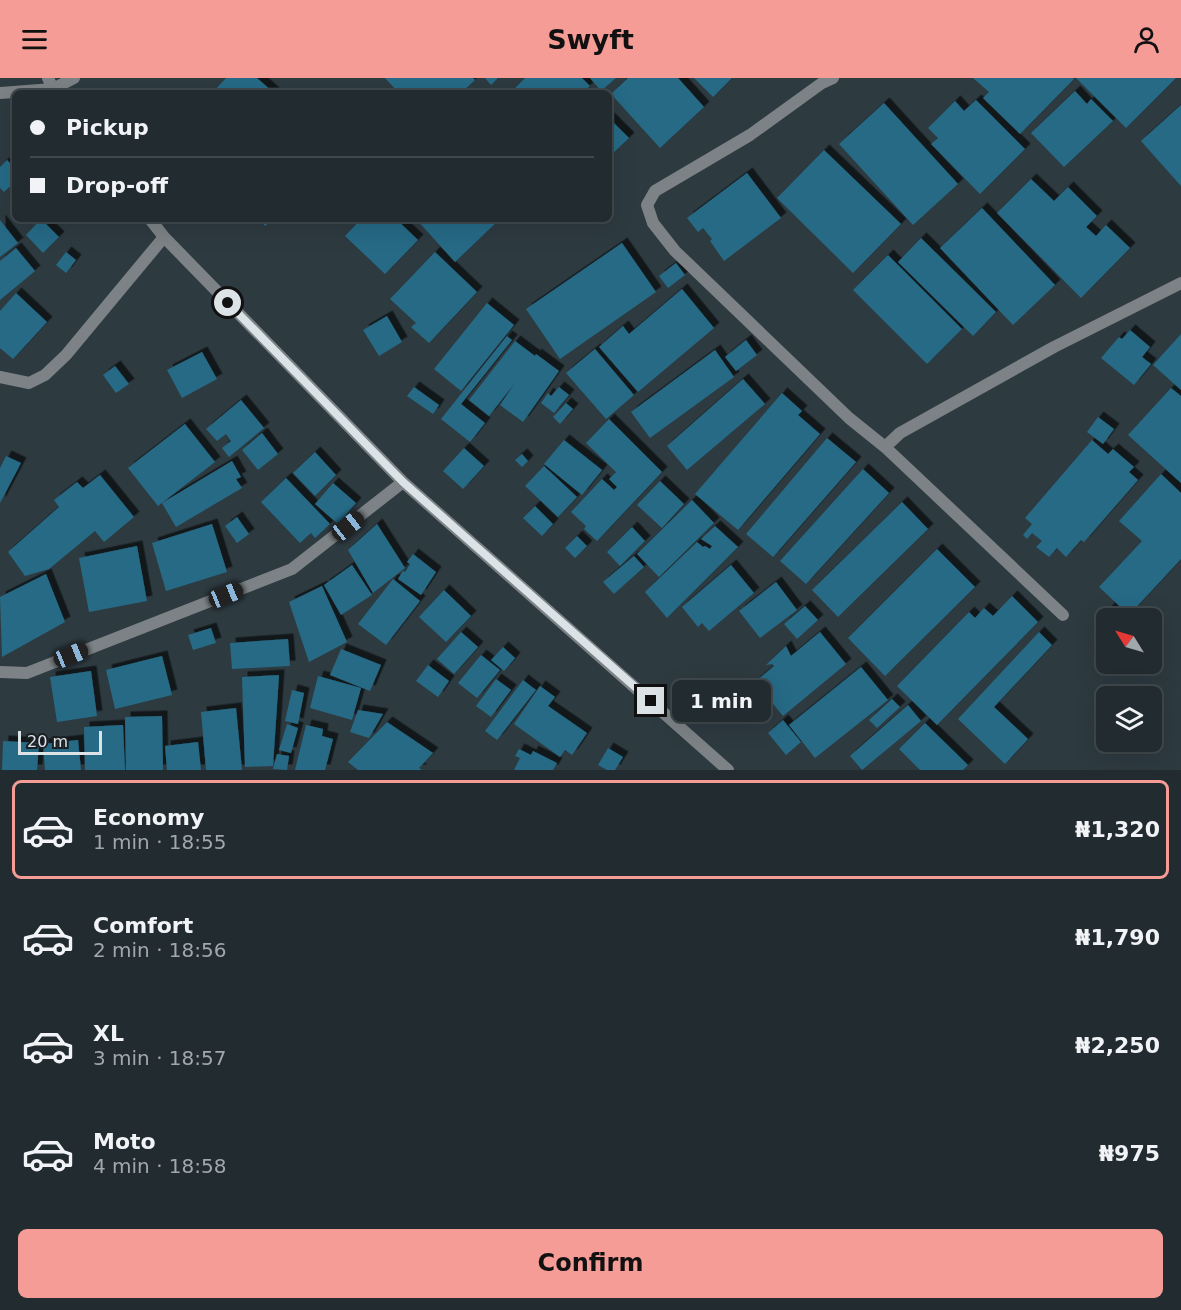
<!DOCTYPE html>
<meta charset="utf-8">
<style>
body{margin:0;font-family:"DejaVu Sans",sans-serif;background:#2e383c;color:#f1f3f6;height:100vh;display:flex;flex-direction:column;font-size:22px;white-space:nowrap}
*{box-sizing:border-box;margin:0}
p{font-size:20px;color:#a2a7ab}
.icon{flex:none;width:33px;height:33px;fill:none;stroke:currentColor;stroke-width:2;stroke-linecap:round;stroke-linejoin:round}
.map{position:relative;height:692px;overflow:hidden}
.panel{display:flex;flex-direction:column;background:#222c30;flex:1}
.panel>*{flex:none}
.banner{position:absolute;left:12px;top:12px;width:600px;height:132px;border-radius:9px;box-shadow:0 6px 24px #0002,0 0 0 2px #3f484c;display:grid;align-content:center;height:132px;padding:0 18px;background:#222c30}
.needle{width:39px;rotate:307deg}
.controls{position:absolute;left:1096px;top:530px;display:grid;gap:12px}
.controls a{display:grid;place-items:center;width:66px;height:66px;border-radius:9px;background:#222c30;box-shadow:0 6px 24px #0002,0 0 0 2px #3f484c;font-size:30px}
.scale{position:absolute;left:18px;bottom:15px;width:84px;box-sizing:border-box;padding-left:6px;border:3px solid #dce3e7;border-top:0;font-size:16px;line-height:21px;white-space:nowrap;color:#dce3e7;-webkit-text-stroke:4px #1a2023;paint-order:stroke}
.end{position:absolute;width:27px;height:27px;margin:-14px;border:8px solid #dce3e7;background:#111;box-shadow:0 0 0 3px #111}
.from{border-radius:50%}
.bubble{position:absolute;height:42px;border-radius:9px;background:#222c30;box-shadow:0 6px 24px #0002,0 0 0 2px #3f484c;font-size:20px;font-weight:700;line-height:42px;text-align:center}
.car{position:absolute;width:18px;height:36px;margin:-18px -9px;border-radius:8px;box-shadow:0 0 4px 2px #0007;background:linear-gradient(#222 24%,#8ab4d8 0 40%,#222 0 76%,#8ab4d8 0 86%,#222 0)}
.banner b{display:flex;align-items:center;gap:21px;height:57px;font-size:22px}
.banner b+b{border-top:2px solid #3f484c}
.banner i{width:15px;height:15px;background:#f1f3f6}
ul{padding:10px 0 0;list-style:none}
li{display:flex;align-items:center;gap:18px;height:99px;margin:0 12px 9px;padding:0 6px;border:3px solid transparent;border-radius:9px}
li div{flex:1}
li b{display:block;font-size:22px}
li em{font-style:normal;font-weight:700}
li.on{border-color:#f59c96}
li>.icon{width:54px;height:54px;stroke-width:1.5}
.cta{display:flex;gap:12px;margin-top:auto;padding:12px 18px}
.cta a{flex:1;height:69px;border-radius:9px;background:#f59c96;color:#111;font-size:24px;font-weight:700;line-height:69px;text-align:center}
header{display:flex;justify-content:space-between;align-items:center;height:78px;padding:0 18px;background:#f59c96;color:#111;font-size:27px;font-weight:700}
.map>svg:first-child{display:block}
.building{fill:#276a86;filter:url(#shadow)}
.lines{fill:none;stroke-linecap:round;stroke-linejoin:round}
.minor{stroke:#7c8285;stroke-width:12}
.route{stroke:#dce3e7;stroke-width:8}
</style>
<header><svg class="icon" aria-label="menu" viewBox="0 0 24 24"><path d="M4 6h16M4 12h16M4 18h16"/></svg>Swyft<svg class="icon" aria-label="person" viewBox="0 0 24 24"><circle cx="12" cy="8" r="4"/><path d="M4 21q1-7 8-7t8 7"/></svg></header>
<div class="map">
<svg width="1181" height="692" viewBox="0 0 1181 692">
<defs>
<filter id="shadow"><feDropShadow dx="5.5" dy="-5.5" stdDeviation="0" flood-color="#0009"/></filter>
</defs>
<rect width="100%" height="100%" fill="#2d3a40"/>
<!-- building -->
<path class="building" d="M226 0H257L274 15H217L214 13Z
M385 0H473L475 2 461 15H399Z
M485 0H498L491 7Z
M525 0H582L590 8 583 14 585 15H510Z
M590 0H616L601 13Z
M628 0H678L704 29 660 70 611 16Z
M694 0H732L713 19Z
M973 0H1073L1074 1 1020 56 983 20 989 14Z
M1076 0H1176L1126 50Z
M1075 13 1087 26 1091 21 1113 43 1064 89 1031 55Z
M976 22 1025 71 980 116 931 66 938 60 928 50 955 23 964 33Z
M884 25 958 106 913 147 839 66Z
M1181 27V108L1141 63Z
M609 40 629 60 609 79Z
M824 72 901 146 853 195 777 120Z
M7 82 15 90V104L4 114 0 110V89Z
M747 95 781 140 724 183 710 163 712 161 703 150 698 154 687 140Z
M1031 101 1054 123 1068 109 1097 138 1086 149 1096 158 1106 147 1130 170 1081 220 997 135Z
M982 130 1055 207 1013 247 940 170Z
M41 141 59 159 43 175 26 157Z
M260 141H274L265 148Z
M361 141H396L418 162 385 196 345 158Z
M416 141H500L455 184Z
M0 142 18 165 0 179Z
M921 160 996 234 973 258 898 184Z
M622 165 656 214 560 281 526 231Z
M16 170 35 193 0 222V183Z
M66 174 76 182 66 195 56 187Z
M435 174 477 214 429 265 411 249 416 245 390 221Z
M888 177 962 251 927 286 853 212Z
M676 185 685 197 668 210 659 198Z
M682 211 714 250 638 314 599 269 623 248 629 256Z
M16 215 47 244 13 281 0 270V233Z
M487 225 514 247 461 313 434 291Z
M387 238 402 264 379 278 363 252Z
M1130 252 1150 269 1142 279 1151 286 1134 307 1101 280 1119 259 1122 261Z
M1181 256V312L1153 287Z
M507 258 512 262 461 326 485 345 470 364 441 341Z
M746 262 757 277 736 293 725 279Z
M515 263 535 278 536 276 559 293 523 344 500 327 515 305 489 338 469 322Z
M595 271 634 317 606 341 566 295Z
M715 272 734 299 650 360 631 334Z
M202 274 217 301 182 320 167 292Z
M115 288 129 306 116 315 103 297Z
M743 301 765 326 687 392 667 368Z
M414 309 439 327 433 336 407 318Z
M559 309 569 317 554 335 541 325 548 315 551 318Z
M1171 310 1181 318V405L1128 357Z
M782 315 802 333 798 337 820 356 738 452 695 416Z
M241 322 264 350 229 379 222 370 231 363 226 356 217 363 206 351Z
M566 325 573 331 560 346 553 339Z
M1098 339 1114 351 1103 366 1087 354Z
M609 341 662 394 597 463 584 451 586 448 571 434 602 401 614 412 617 409 609 401 616 394 586 365Z
M185 346 215 384 158 428 128 390Z
M262 355 278 376 258 392 242 372Z
M827 360 856 384 773 479 746 456Z
M564 362 602 392 582 417 544 386Z
M1092 362 1108 376 1113 371 1134 389 1129 394 1138 402 1084 464 1081 462 1066 479 1057 470 1049 479 1036 469 1042 463 1032 455 1027 461 1023 457 1032 446 1025 440Z
M464 370 484 388 463 411 443 393Z
M315 374 336 397 315 418 293 395Z
M522 376 528 383 522 389 515 382Z
M6 378 21 385 0 425V390Z
M232 383 241 399 236 401 242 410 176 449 162 425Z
M544 388 577 419 558 439 525 408Z
M863 391 889 415 806 506 780 483Z
M1161 396 1181 415V481L1129 537 1099 509 1142 463 1119 443Z
M100 397 134 439 104 464 95 453 49 491 25 498 8 474 59 429 54 422 77 404 83 410Z
M286 400 330 446 315 460 311 455 300 465 261 424Z
M660 403 684 426 662 450 637 427Z
M333 405 356 425 338 446 315 426Z
M692 422 714 445 659 499 637 476Z
M902 424 928 451 838 539 812 512Z
M535 428 553 446 542 458 523 440Z
M237 439 249 456 237 465 225 448Z
M212 446 227 494 166 513 152 465Z
M377 446 405 490 373 515 348 472Z
M715 448 738 469 667 540 645 514 697 464 703 469 705 468 710 471 712 468 701 461Z
M632 449 645 463 620 488 607 474Z
M577 458 587 468 575 480 565 470Z
M137 468 147 523 89 534 79 480Z
M937 471 975 509 885 598 848 560Z
M413 476 436 494 421 517 398 501 403 493 405 494 410 486 407 484Z
M634 478 644 489 614 516 603 504Z
M352 487 372 517 341 537 324 507Z
M731 487 754 515 709 553 702 545 698 549 682 529Z
M46 496 65 544 2 579 0 519Z
M393 501 420 523 386 567 358 546Z
M776 504 797 532 760 560 739 533Z
M322 508 347 564 309 584 289 524Z
M444 512 471 538 446 564 419 539Z
M1012 518 1038 544 937 647 897 608 969 534 975 540 984 530 993 538Z
M805 528 818 542 797 561 784 546Z
M1110 529 1125 540H1107V558L1095 548Z
M211 550 216 565 193 572 188 557Z
M461 554 478 569 454 596 437 581Z
M820 554 846 586 783 638 755 604 774 588 772 586 766 587 786 568 791 578Z
M1039 554 1052 567 994 629 1028 661 1005 686 958 641Z
M288 561 290 588 232 591 230 565Z
M503 569 515 580 504 593 491 582Z
M341 571 381 587 370 613 330 597Z
M481 577 500 592 477 620 458 605Z
M162 578 172 617 115 631 106 592Z
M428 587 449 603 438 619 416 603Z
M861 589 888 622 815 680 789 647Z
M91 593 97 638 57 644 50 599Z
M279 597 273 688 245 689 242 599Z
M318 598 361 610 352 642 310 630Z
M496 601 511 612 491 639 476 628Z
M523 602 536 612 497 662 485 653Z
M540 608 555 619 548 628 587 655 572 677 565 672 560 679 514 646Z
M292 612 304 615 298 646 285 643Z
M892 621 900 629 877 650 869 642Z
M908 627 921 643 862 692 850 678Z
M236 630 242 692H206L201 634Z
M358 632 383 636 369 660 350 654Z
M162 638 163 692H126L125 639Z
M783 642 801 664 786 677 768 655Z
M387 644 433 675 419 690 422 692H358L348 684Z
M925 645 968 687 963 692H920L899 671Z
M287 646 298 650 291 675 279 672Z
M123 647 125 692H85L84 649Z
M306 647 323 651 322 658 333 661 325 692H295Z
M78 662 81 692H45L43 666Z
M3 663 39 665 37 692H2Z
M198 664 201 692H167L165 668Z
M608 670 623 679 615 692H607L598 687Z
M519 671 531 677 533 673 557 685 553 692H514L520 680 515 678Z
M277 676 289 678 287 692 273 691Z"/>
<g class="lines">
<!-- minor -->
<path class="minor" d="M833 0 822 5 750 57 655 113 647 127 653 145 675 173 849 340 885 369 900 355 1054 269 1181 205
M0 15 53 11 48 0
M57 15 53 11 74 0
M150 141 164 159 403 404 728 692
M0 299 29 305 45 297 66 277 164 159
M885 369 1063 537
M0 594 27 595 292 491 403 404"/>
</g>
<g class="lines">
<!-- route -->
<path class="route" d="M228 225 403 404 651 623"/>
</g>
</svg>
<div class="controls">
<a><svg class="needle" viewBox="-14 -14 28 28"><path d="M0-13l5 13h-10z" fill="#e53935"/><path d="M0 13l5-13h-10z" fill="#a2a7ab"/></svg></a>
<a><svg class="icon" aria-label="layers" viewBox="0 0 24 24"><path d="M12 4l9 5-9 5-9-5zM3 14l9 5 9-5"/></svg></a>
</div>
<div class="scale">20 m</div>
<i class="end from" style="left:228px;top:225px"></i>
<i class="end" style="left:651px;top:623px"></i>
<div class="bubble" style="left:672px;top:602px;width:99px">1 min</div>
<i class="car" style="left:348px;top:448px;rotate:52deg"></i>
<i class="car" style="left:226px;top:517px;rotate:68deg"></i>
<i class="car" style="left:71px;top:577px;rotate:68deg"></i>
<div class="banner">
<b><i class="from"></i>Pickup</b>
<b><i></i>Drop-off</b>
</div>
</div>
<section class="panel">
<ul>
<li class="on"><svg class="icon" aria-label="car" viewBox="0 0 24 24"><path d="M5 17H2v-5l4-1 3-4h7l3 4 3 1v5h-3M9 17h6M6 11h13"/><circle cx="7" cy="17" r="2"/><circle cx="17" cy="17" r="2"/></svg><div><b>Economy</b><p>1 min · 18:55</p></div><em>₦1,320</em></li>
<li><svg class="icon" aria-label="car" viewBox="0 0 24 24"><path d="M5 17H2v-5l4-1 3-4h7l3 4 3 1v5h-3M9 17h6M6 11h13"/><circle cx="7" cy="17" r="2"/><circle cx="17" cy="17" r="2"/></svg><div><b>Comfort</b><p>2 min · 18:56</p></div><em>₦1,790</em></li>
<li><svg class="icon" aria-label="car" viewBox="0 0 24 24"><path d="M5 17H2v-5l4-1 3-4h7l3 4 3 1v5h-3M9 17h6M6 11h13"/><circle cx="7" cy="17" r="2"/><circle cx="17" cy="17" r="2"/></svg><div><b>XL</b><p>3 min · 18:57</p></div><em>₦2,250</em></li>
<li><svg class="icon" aria-label="car" viewBox="0 0 24 24"><path d="M5 17H2v-5l4-1 3-4h7l3 4 3 1v5h-3M9 17h6M6 11h13"/><circle cx="7" cy="17" r="2"/><circle cx="17" cy="17" r="2"/></svg><div><b>Moto</b><p>4 min · 18:58</p></div><em>₦975</em></li>
</ul>
<div class="cta"><a>Confirm</a></div>
</section>
